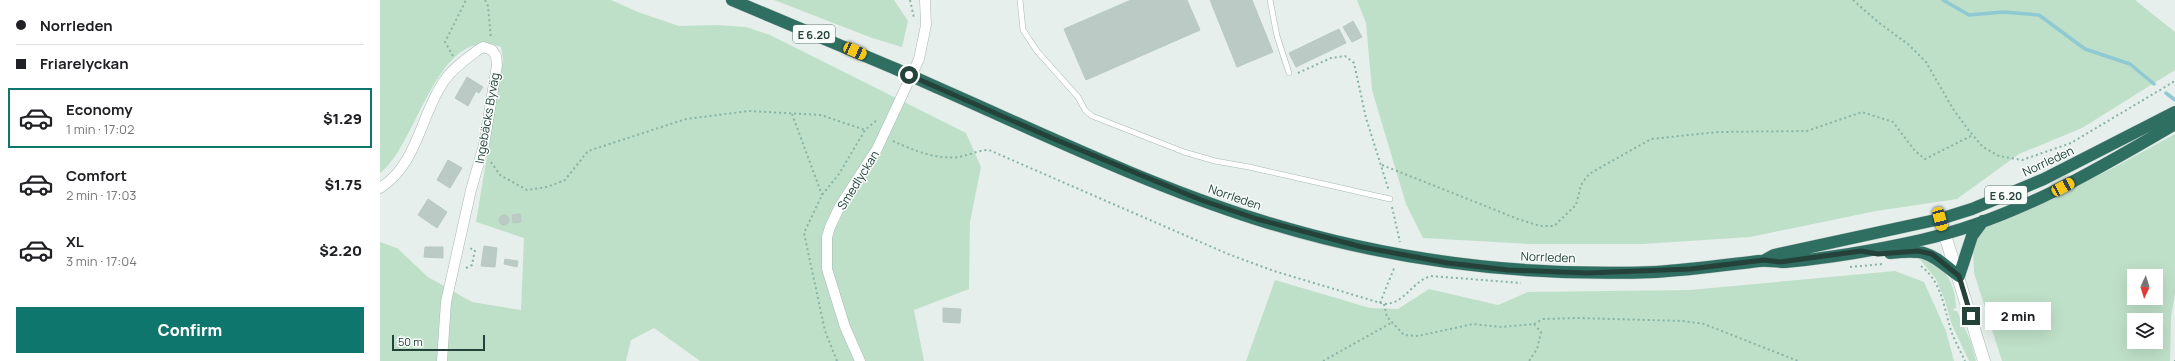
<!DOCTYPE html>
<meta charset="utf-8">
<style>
body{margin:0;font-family:Manrope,sans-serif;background:#f2f2f2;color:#202124;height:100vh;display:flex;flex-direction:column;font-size:15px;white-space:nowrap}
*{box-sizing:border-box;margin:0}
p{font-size:13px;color:#757577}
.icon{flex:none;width:22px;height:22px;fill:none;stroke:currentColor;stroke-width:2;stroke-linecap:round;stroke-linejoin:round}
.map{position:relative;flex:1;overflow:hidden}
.side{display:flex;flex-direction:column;background:#fff;width:380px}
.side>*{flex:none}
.banner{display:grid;align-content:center;height:88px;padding:0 16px;background:#fff}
.needle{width:26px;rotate:184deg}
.tools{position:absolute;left:1747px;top:269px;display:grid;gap:8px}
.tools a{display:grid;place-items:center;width:36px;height:36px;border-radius:0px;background:#fff;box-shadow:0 4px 16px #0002;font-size:20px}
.scale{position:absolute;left:12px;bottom:10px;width:93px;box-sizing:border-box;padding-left:4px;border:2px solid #24423a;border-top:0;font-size:11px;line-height:14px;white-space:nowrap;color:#24423a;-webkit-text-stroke:3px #f7fbf9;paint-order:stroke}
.end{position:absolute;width:18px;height:18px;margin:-9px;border:5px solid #24423a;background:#fff;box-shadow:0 0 0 2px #fff}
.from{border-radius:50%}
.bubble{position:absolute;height:28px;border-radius:0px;background:#fff;box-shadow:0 4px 16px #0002;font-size:13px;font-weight:800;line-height:28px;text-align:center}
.car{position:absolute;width:12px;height:24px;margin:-12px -6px;border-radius:5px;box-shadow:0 0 3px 1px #0007;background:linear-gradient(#f5c518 24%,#345 0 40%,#f5c518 0 76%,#345 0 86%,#f5c518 0)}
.banner b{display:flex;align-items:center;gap:14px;height:38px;font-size:15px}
.banner b+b{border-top:1px solid #e0e0e0}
.banner i{width:10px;height:10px;background:#202124}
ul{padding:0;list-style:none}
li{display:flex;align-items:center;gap:12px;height:60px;margin:0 8px 6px;padding:0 8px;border:2px solid transparent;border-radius:0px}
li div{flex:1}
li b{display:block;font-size:15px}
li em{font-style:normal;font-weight:800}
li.selected{border-color:#0f766e}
li>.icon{width:36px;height:36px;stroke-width:1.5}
.action{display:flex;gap:8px;margin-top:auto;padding:8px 16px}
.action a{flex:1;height:46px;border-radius:0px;background:#0f766e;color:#fff;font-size:16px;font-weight:800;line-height:46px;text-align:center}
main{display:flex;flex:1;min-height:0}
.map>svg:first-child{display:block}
.green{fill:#bfe0c8;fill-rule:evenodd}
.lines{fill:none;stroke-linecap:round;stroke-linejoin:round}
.stream{stroke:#8ec9d4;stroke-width:3.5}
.building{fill:#bbcac4;stroke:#b8c9c2}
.lane-casing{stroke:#a8b8b2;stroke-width:6}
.street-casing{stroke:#a8b8b2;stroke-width:11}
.secondary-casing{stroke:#a4bbb3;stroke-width:13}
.highway-casing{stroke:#c2cac8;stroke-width:13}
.path{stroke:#86b3a5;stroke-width:2;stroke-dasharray:2 3;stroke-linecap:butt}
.lane{stroke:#fff;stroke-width:5}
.street{stroke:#fff;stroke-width:10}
.secondary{stroke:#fff;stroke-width:12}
.highway{stroke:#2f6f62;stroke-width:12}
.highway-bridge-casing{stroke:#c2cac8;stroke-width:13;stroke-linecap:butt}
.highway-bridge{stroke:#2f6f62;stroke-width:12}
.route{stroke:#24423a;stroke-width:5}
.labels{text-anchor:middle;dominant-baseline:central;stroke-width:3;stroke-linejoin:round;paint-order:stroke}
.shield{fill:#f7fbf9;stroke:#637a73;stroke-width:1}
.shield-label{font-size:11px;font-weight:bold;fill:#24423a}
.street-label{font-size:12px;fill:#24423a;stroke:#f7fbf9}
</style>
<main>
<section class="side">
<div class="banner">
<b><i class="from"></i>Norrleden</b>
<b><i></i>Friarelyckan</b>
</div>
<ul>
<li class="selected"><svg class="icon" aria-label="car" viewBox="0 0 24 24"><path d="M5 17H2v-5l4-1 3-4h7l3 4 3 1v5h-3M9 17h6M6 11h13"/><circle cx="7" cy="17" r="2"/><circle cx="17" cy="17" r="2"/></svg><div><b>Economy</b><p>1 min · 17:02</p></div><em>$1.29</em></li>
<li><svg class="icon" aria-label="car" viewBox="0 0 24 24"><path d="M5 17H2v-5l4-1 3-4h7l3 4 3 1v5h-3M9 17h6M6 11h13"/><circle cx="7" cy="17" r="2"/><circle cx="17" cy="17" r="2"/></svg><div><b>Comfort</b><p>2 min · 17:03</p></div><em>$1.75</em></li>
<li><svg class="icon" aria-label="car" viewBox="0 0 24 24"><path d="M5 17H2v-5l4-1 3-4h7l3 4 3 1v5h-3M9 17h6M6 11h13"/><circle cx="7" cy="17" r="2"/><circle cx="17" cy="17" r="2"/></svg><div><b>XL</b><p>3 min · 17:04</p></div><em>$2.20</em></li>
</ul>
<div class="action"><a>Confirm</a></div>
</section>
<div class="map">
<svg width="1795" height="361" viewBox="0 0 1795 361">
<rect width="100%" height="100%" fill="#e6efeb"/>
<!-- green -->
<path class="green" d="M0 0H231L258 12 299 26 336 25 366 27 390 35 586 133 601 167 590 222 589 289 534 310 544 361H320L274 328 251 340 246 361H0V242L17 248 48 277 92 302 141 310 144 238 96 222 123 59 121 47C57 22 38 145 0 173Z
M394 0H514L528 21 522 47 492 38Z
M977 0H1755L1795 32V70L1702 128 1639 154 1577 199 1496 211 1370 237 1263 244H1149L1043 238 1026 204 992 90 986 23Z
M1795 134V294L1791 317 1790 361H1622L1594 273 1593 246 1603 229 1733 168ZM1754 276H1776V298H1754ZM1754 320H1776V342H1754Z
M1538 257C1563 262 1576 283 1576 308L1573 309 1574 311H1577L1591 342 1596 361H1589L1572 325 1565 301 1556 279Z
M1515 271 1544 282 1566 331 1574 361H866L895 280 990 308 1018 309 1049 289 1118 305 1148 292 1310 290Z"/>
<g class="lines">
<!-- stream -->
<path class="stream" d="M1563 0 1589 15 1623 12 1659 15 1705 49 1750 64 1774 84
M1786 93 1795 100"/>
</g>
<!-- building -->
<path class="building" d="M751 0H807L820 30 706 80 684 29Z
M830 0H872L893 52 857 67Z
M973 21 982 37 972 42 963 27Z
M959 29 966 43 916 67 909 53Z
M87 77 103 87 99 93 96 91 88 106 75 98Z
M68 160 82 168 70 188 57 180Z
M48 199 67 212 57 228 38 215Z
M140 214 141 222 133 223 132 215Z
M119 220a5 5 0 1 1 10 0a5 5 0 1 1-10 0Z
M104 246 117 248 115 267 101 266Z
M45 247H63V258L44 257Z
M125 259 138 261 137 267 124 264Z
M563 308 581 309 580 323 563 322Z"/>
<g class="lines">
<defs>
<path id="lane" d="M640 0 643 30 657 51 698 97 705 110 712 116 804 152 835 161 869 167 1010 199
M890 0 897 36 909 73"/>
<path id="street" d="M0 188C38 164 40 116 64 81 72 69 86 59 98 50L103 47 112 50 116 56 117 65 104 145 91 190 66 302 62 361
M480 361 465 327 447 269V237L450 227 460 206 497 149 539 59 546 25 545 0"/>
<path id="secondary" d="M1560 219 1604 361"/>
<path id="highway" d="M352 0 516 69
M556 87C661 133 766 184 876 219 1005 260 1140 277 1275 272 1310 270 1345 265 1379 261 1388 260 1396 262 1405 262 1450 258 1496 250 1541 240 1632 220 1715 171 1795 124
M1510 253C1549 249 1549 253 1579 276L1592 236 1603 221
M1385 260 1394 255 1560 219 1592 209 1664 179 1795 112"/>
</defs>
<!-- lane casing -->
<use href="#lane" class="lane-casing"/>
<!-- street casing -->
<use href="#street" class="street-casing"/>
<!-- secondary casing -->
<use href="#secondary" class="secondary-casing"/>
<!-- highway casing -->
<use href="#highway" class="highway-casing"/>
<!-- path -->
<path class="path" d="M105 0 108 6 111 39
M530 0 534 18
M1473 0 1498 22 1529 45 1546 62 1573 109 1590 132 1603 147 1619 156 1642 160 1691 143 1795 81
M73 56 65 42 86 0
M918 73 951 58 965 56 974 63 986 118 1009 191
M412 114 442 195
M513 141C533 150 556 160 579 157 589 155 599 150 609 150L848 254 894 271 1004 304C1025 304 1031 282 1051 276L1141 283
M111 162 120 175 147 190 167 187 185 180 208 151 306 119 369 111 441 115 485 130
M1002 165 1138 219 1160 226H1174L1196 205 1201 185 1209 174 1271 139 1338 132 1427 131 1482 112 1513 122 1535 151 1545 159 1593 135
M1012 207 1020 242
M1541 266C1561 282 1563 303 1570 327 1573 338 1580 350 1585 361
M1470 267 1503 264
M86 268 92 265 95 250 89 248
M1000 303 1015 266
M1004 304 1007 317 1024 335 1038 336 1093 324 1122 327 1154 324 1161 332 1157 349 1149 361
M1154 324 1163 319 1199 318 1303 321 1324 324 1418 361
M457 361 445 331 424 233 442 195 459 174 485 130 497 120
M943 361 1011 323
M1795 361V360"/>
<!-- lane -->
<use href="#lane" class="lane"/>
<!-- street -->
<use href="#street" class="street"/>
<!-- secondary -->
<use href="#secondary" class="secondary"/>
<!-- highway -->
<use href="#highway" class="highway"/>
<defs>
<path id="highway-bridge" d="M516 69 556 87"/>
</defs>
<!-- highway-bridge casing -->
<use href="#highway-bridge" class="highway-bridge-casing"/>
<!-- highway-bridge -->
<use href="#highway-bridge" class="highway-bridge"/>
</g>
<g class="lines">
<!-- route -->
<path class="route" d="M529 75 674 139 821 200 877 219 982 247 1068 263 1128 270 1207 273 1310 269 1384 260 1400 262 1481 251 1498 254 1538 251 1552 254 1579 276 1591 316"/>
</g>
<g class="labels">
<!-- shield labels -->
<g class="shield">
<rect x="413" y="25" width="42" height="18" rx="3"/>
<rect x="1605" y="186" width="42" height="18" rx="3"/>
</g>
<g class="shield-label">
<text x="434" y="34">E 6.20</text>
<text x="1626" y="195">E 6.20</text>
</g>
<!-- street labels -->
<g class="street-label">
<text transform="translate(107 118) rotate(-80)">Ingebäcks Byväg</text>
<text transform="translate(1668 161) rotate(-25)">Norrleden</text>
<text transform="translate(478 180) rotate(-58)">Smedlyckan</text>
<text transform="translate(855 197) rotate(19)">Norrleden</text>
<text transform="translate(1168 257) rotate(2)">Norrleden</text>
</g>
</g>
</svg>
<div class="tools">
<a><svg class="needle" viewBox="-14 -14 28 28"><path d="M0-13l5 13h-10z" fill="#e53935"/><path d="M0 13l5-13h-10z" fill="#757577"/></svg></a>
<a><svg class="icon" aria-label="layers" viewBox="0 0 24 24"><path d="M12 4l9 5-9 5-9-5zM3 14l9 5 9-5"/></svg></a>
</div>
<div class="scale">50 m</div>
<i class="end from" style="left:529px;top:75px"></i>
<i class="end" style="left:1591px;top:316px"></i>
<div class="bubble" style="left:1605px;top:302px;width:66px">2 min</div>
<i class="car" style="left:475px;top:51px;rotate:114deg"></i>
<i class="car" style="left:1683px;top:187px;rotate:62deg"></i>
<i class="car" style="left:1560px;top:219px;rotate:165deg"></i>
</div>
</main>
